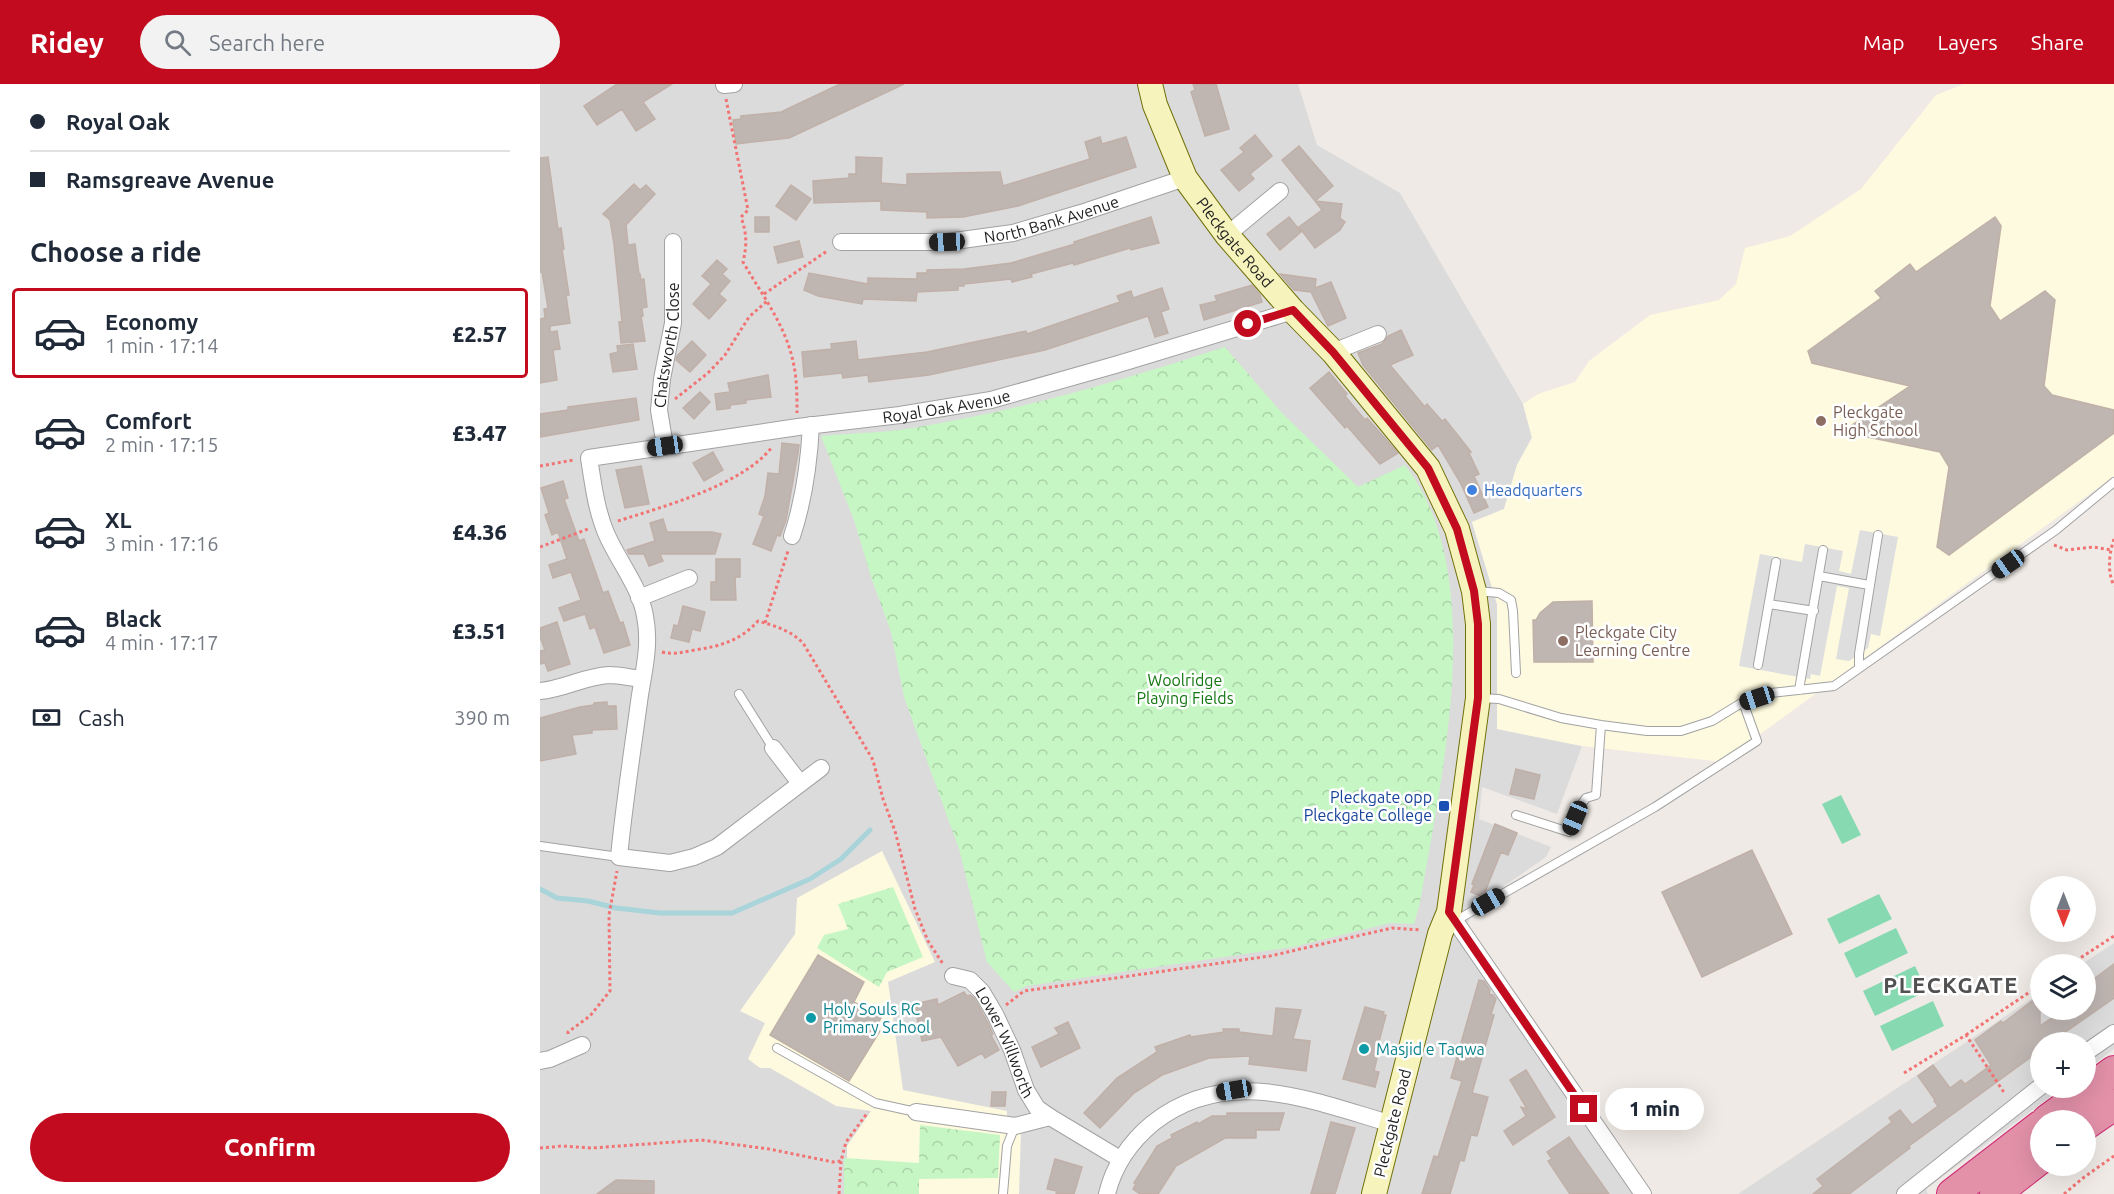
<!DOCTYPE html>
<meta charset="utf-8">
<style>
body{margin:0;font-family:Ubuntu,sans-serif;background:#f2f2f3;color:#1f2937;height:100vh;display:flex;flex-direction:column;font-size:22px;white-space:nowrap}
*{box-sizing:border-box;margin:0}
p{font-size:20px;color:#747a83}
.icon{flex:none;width:33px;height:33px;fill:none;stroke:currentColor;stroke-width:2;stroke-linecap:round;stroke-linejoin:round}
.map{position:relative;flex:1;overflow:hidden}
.drawer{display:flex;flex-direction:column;background:#fff;width:540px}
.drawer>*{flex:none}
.guide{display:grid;align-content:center;height:132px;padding:0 30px;background:#fff}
.needle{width:39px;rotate:180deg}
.fabs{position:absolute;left:1490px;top:792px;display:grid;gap:12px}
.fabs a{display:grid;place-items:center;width:66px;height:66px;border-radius:50%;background:#fff;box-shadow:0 6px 24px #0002;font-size:30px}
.end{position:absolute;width:27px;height:27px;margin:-14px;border:8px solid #c20b1f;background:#fff;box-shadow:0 0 0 3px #fff}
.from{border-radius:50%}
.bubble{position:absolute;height:42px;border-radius:21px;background:#fff;box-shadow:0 6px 24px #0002;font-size:20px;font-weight:800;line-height:42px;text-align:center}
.car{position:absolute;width:18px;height:36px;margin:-18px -9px;border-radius:8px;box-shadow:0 0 4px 2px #0007;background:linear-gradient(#222 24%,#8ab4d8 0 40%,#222 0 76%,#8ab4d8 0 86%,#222 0)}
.guide b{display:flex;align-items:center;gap:21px;height:57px;font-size:22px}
.guide b+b{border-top:2px solid #e0e1e3}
.guide i{width:15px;height:15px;background:#1f2937}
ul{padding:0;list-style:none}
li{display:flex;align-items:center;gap:18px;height:90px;margin:0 12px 9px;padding:0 18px;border:3px solid transparent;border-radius:6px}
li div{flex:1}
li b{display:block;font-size:22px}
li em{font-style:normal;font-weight:800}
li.selected{border-color:#c20b1f}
li>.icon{width:54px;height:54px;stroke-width:1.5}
h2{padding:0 30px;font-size:27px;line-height:72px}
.pay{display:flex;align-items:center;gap:15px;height:66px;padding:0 30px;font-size:22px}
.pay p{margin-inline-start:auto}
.primary-button{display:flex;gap:12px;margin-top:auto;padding:12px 30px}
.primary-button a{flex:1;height:69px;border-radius:36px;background:#c20b1f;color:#fff;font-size:24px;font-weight:800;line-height:69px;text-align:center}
header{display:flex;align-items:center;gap:36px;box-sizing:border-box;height:84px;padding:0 30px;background:#c20b1f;color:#fff}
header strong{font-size:28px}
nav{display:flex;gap:33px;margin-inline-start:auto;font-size:21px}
.search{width:420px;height:54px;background:#f2f2f3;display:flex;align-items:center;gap:15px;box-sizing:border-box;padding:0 21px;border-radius:33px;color:#747a83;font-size:22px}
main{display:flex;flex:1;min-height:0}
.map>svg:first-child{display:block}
.residential{fill:#dcdbdb}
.education{fill:#fdfadf}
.park{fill:url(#park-crowns)}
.pitch{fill:#87d9b1}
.parking{fill:#dedede}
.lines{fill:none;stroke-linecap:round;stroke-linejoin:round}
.stream{stroke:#a8d4da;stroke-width:5}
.building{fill:#bfb6b2;stroke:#c0b0a8;stroke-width:1.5}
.lane-casing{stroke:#a2a2a2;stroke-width:10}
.street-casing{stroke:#a2a2a2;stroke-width:18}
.secondary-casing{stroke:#70700b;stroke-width:26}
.highway-casing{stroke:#d12e77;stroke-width:32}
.path{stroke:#f27373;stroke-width:3;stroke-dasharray:3 3;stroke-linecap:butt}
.lane{stroke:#fff;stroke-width:8}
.street{stroke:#fff;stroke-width:16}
.secondary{stroke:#f6f3bc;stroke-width:24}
.highway{stroke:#e291a9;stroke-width:30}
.route{stroke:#c20b1f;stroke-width:8}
.education-dot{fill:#8d6e63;stroke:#fff;stroke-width:2}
.shop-dot{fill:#3f7fe0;stroke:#fff;stroke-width:2}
.transit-dot{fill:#1a4fb4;stroke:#fff;stroke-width:2}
.culture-dot{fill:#0f9aa8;stroke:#fff;stroke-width:2}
.labels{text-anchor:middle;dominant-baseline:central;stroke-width:5;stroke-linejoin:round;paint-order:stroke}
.street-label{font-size:16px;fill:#1e1e1e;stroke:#fff}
.education-label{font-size:16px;fill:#785e54;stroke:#fff;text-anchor:start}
.shop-label{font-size:16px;fill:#366cbe;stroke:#fff;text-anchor:start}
.park-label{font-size:16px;fill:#147712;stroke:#fff}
.transit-label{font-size:16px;fill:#164399;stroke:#fff;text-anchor:end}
.culture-label{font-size:16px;fill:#0d838f;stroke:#fff;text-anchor:start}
.district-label{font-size:22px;font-weight:bold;letter-spacing:1.5px;fill:#515151;stroke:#fff}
</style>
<header>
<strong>Ridey</strong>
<div class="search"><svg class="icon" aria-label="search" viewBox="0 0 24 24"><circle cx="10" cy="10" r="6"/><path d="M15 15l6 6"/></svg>Search here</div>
<nav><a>Map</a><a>Layers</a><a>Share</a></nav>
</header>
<main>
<section class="drawer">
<div class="guide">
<b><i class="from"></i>Royal Oak</b>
<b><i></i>Ramsgreave Avenue</b>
</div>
<h2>Choose a ride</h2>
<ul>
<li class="selected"><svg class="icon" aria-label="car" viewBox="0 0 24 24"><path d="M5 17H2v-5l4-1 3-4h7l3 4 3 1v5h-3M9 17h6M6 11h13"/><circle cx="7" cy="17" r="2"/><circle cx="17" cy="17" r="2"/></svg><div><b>Economy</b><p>1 min · 17:14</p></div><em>£2.57</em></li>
<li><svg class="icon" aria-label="car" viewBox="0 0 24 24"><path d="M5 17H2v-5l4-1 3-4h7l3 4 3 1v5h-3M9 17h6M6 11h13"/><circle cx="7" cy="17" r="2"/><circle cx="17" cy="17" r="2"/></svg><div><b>Comfort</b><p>2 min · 17:15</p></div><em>£3.47</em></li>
<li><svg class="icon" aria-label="car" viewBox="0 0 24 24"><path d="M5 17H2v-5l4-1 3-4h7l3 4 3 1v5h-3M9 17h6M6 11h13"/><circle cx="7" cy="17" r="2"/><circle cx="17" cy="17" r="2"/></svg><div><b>XL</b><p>3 min · 17:16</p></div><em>£4.36</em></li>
<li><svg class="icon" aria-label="car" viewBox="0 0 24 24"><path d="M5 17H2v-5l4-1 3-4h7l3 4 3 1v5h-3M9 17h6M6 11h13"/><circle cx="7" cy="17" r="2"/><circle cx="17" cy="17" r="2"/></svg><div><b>Black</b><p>4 min · 17:17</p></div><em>£3.51</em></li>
</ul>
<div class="pay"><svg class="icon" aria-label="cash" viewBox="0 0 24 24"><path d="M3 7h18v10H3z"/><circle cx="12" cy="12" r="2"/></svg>Cash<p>390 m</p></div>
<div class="primary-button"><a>Confirm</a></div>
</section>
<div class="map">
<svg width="1574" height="1110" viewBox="0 0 1574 1110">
<defs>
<pattern id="park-crowns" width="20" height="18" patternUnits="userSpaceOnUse" patternTransform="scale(1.5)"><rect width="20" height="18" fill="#c6f6c4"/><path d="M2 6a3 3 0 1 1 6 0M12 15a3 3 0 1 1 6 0" fill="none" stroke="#aad2a8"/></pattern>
</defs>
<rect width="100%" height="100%" fill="#efeae5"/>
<!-- residential -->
<path class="residential" d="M0 0H758L777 61 860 109 983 320 992 353 977 381 964 425 932 438 957 520V645L1042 662 1017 730 942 703 939 735 1011 763 1006 773 937 821 921 852 1100 1110H0Z
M1574 859V965L1545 987V958H1500V1004H1522L1386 1105 1388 1110H1198L1500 909V926H1545V880H1542Z"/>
<!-- education -->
<path class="education" d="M1424 0H1574V392L1182 678 1042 662 957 645V520L932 438 964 425 977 381 992 354 983 320 998 310 1035 298 1049 277 1110 231 1179 216 1196 200 1205 164 1250 152 1321 105 1396 11Z
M342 767 395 878 348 898 363 1006 467 1027V1045L481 1048 479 1110H307V1062L331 1027 296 1022 230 984H220L208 975 225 939 200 927 255 850 257 814Z"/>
<!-- park -->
<path class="park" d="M685 263 741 328 818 403 865 381C950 491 901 693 880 819L874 840 850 839 753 863 487 902 474 908 447 878 419 765 364 613 351 548 332 496 314 436 281 352C311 349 343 349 372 344 480 327 582 296 685 263Z
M353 803 383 873 347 888 339 903 277 864 284 851 308 845 298 820Z
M380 1041 460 1051 458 1094 379 1095V1110H304V1074L379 1079Z"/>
<!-- pitch -->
<path class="pitch" d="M1301 711 1321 751 1302 760 1282 720Z
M1339 810 1352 835 1299 860 1287 835Z
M1356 844 1368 869 1316 894 1304 869Z
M1375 882 1387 907 1335 932 1323 907Z
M1393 917 1404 942 1352 967 1340 942Z"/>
<!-- parking -->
<path class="parking" d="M1320 446 1358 453 1340 552 1331 550 1328 564 1309 577 1296 575 1309 504 1297 502 1280 592 1271 590 1270 595 1199 582 1220 470 1262 478 1265 460 1303 467 1299 487 1311 490Z"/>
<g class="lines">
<!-- stream -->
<path class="stream" d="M0 805 17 814 48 817 76 824 120 829H192L270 795 301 775 330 746"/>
</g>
<!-- building -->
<path class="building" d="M77 0H132L103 18 115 35 96 47 82 25 57 41 44 22Z
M300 0H364L249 54 196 60 193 36 201 35V32L241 28Z
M653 0H676L689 45 665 52 651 8 655 6Z
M715 51 732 72 710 90 714 95 699 107 681 86 704 68 700 64Z
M560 53 562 60 586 53 596 83 478 122 423 133 387 134V128L341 126V117L274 119 273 97 309 94V90H316V73L342 74 341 99 367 101V90L460 88 463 102 550 75 545 58Z
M759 62 793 102 775 117 742 76Z
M8 73 18 145 21 144 24 165H22L29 211H26L30 239 10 242V248L17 247 20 265 13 266 17 296 0 299V235L5 234 4 225 8 224 2 188H0V74Z
M94 100 100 106 106 101 115 110 86 141 88 161 95 160 99 190H100L101 196 104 195 107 223 102 224 103 232H101L105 257 81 259 79 238H82L74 160 70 136 63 130Z
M251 101 271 115 256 136 236 122Z
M775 117 802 120 800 134 805 138 800 146 775 164 759 143 782 126Z
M215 133H229V148H215Z
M611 133 619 159 591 166 590 164 534 181 533 179 491 190 492 193 472 198 471 195 424 200V202H418V206L377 208 376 217 323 215 322 220 278 212 264 206 269 189 328 200V194L377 195V189H387V186L424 185 471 179 528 162 535 160 534 158Z
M749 133 761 148 740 166 727 150Z
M1455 133 1461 142 1450 222 1460 237 1505 207 1515 216 1504 302 1512 311 1574 326V349L1409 471 1397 463 1409 383 1400 368 1323 352 1312 341 1370 302 1272 279 1268 267 1341 214 1335 207 1370 180 1376 188Z
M259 157 263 173 238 179 234 163Z
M177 176 187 185 182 190 190 197 179 210 186 216 169 235 153 220 171 200 162 192Z
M740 190 776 195 775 204 791 198 806 234 788 242 771 208 754 206Z
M712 201 720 211 722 218 664 236 660 221 677 217 675 212Z
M622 204 629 225 621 228 628 249 615 253 608 232 505 266 389 291 329 298 328 291 303 294 302 289 264 293 262 268 292 265 291 260 316 257 318 276 387 268 486 247 487 250 580 218 577 212 591 207 593 214Z
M861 246 873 271 850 281 885 323 887 320 902 337 905 335 931 368 929 369 939 390 934 392 948 423 934 429 920 398 898 361 892 366 823 281 818 269 842 260 848 252Z
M152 257 166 271 150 288 136 276 137 272Z
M93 260 97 285 73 288 70 270 78 268 77 262Z
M789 288 807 310 805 312 825 336 827 334 858 369 840 380 807 342 805 344 770 304Z
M228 291 231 313 206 316V319L190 321V324L177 326 175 310 190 308 188 299Z
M160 308 170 318 154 335 143 324Z
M96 314 99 336 0 353V330L28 326V323Z
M242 359 259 361 258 369 246 436 240 452 237 451 231 467 213 460 224 432 219 430 225 412 228 389 239 390Z
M173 368 183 386 164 397 153 379Z
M101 382 109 420 85 424 76 386Z
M23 397 28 414 24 415 39 457 44 455 63 509 68 507 80 539 83 538 90 561 64 569 55 543 50 545 45 530 24 537 19 524 41 516 31 488 13 494 9 481 27 475 18 448 12 451 5 431 9 429 1 404Z
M123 435 127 448H172L181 450 175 470H120L123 477 109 482 104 470H89L87 466 115 457 110 439Z
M176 475H200V493H195L196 516H171V498H176Z
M1052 517 1053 578H994L993 536H996L1000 529 1013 518Z
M143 522 165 528 160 547 152 545 149 558 131 554 134 541 138 542Z
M17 538 30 580 8 587 5 579 0 580V567L5 566 0 553V544Z
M67 618V622H76L77 645 52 646V649L32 651 36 670 0 677V634L40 623 54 621V619Z
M976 685 1000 691 994 715 970 710Z
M955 740 977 749 968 771 961 768 943 813 931 808 934 801 932 800Z
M1212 766 1252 850 1162 893 1122 808Z
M278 871 324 898 314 918 341 934 335 944 340 947 309 997 230 951Z
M1574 880V914L1511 958H1500L1498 968 1369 1062 1370 1064 1309 1110H1273L1283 1102 1277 1095 1352 1038 1349 1034 1360 1026 1372 1041 1398 1022 1394 1017 1395 1016 1378 992 1393 981 1410 1004 1421 996 1425 1000 1451 981 1435 956 1461 937 1463 939 1500 911V942L1523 926H1545V910L1554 904 1550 898Z
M939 896 944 897 950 906 949 910 953 911 956 915 951 930 954 931 932 1009 948 1013 937 1052 931 1051 924 1077 920 1076 910 1110H882L894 1072 898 1073 922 997 911 994Z
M424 908 427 912 430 911 434 914 447 937 453 950 451 951 459 966 445 974 442 969 418 982 401 953 382 957 374 920 397 915 398 921Z
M825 923 844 928 843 931H846L836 969 838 970 834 987 839 988 835 1003 803 995Z
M736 924 761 926 753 955 770 957 766 987 709 980 710 972 669 974 622 991 594 1009 560 1044 544 1029 577 994 617 968 615 963 650 951 651 953 684 948 683 945H699V948L733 952Z
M528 938 540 964 501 983 492 963 519 950 515 944Z
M986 986 1015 1033 973 1061 964 1047 986 1032 981 1023 987 1025 970 996Z
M452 1008H466L465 1022H451Z
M687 1029H744L739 1046H716V1054H685L636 1082 618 1110H600L593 1105 596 1100 594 1099 617 1062 632 1054 631 1051 657 1038 658 1040 672 1032H687Z
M791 1038 815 1044 795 1110H771Z
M1029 1053 1037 1065 1069 1110H1030L1008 1077 1012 1075 1007 1068Z
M515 1075 542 1083 534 1110H516L517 1107 507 1105Z
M76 1096 114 1097V1110H57Z"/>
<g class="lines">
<defs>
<path id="lane" d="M1279 492 1329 501
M937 507 959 509 971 516 973 527 976 589
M1229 520 1274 527
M1218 581 1236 478
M1319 584V570L1338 451
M1259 606 1283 466
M199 610 233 664
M939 614 959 615 1021 634 1061 641 1107 647H1141L1172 637 1203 618 1231 609 1294 602 1516 446 1574 398
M976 731 1029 748 1041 721 1046 714 1056 711 1061 641
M0 762 79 773
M915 837 1115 723 1217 657 1203 618
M237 964 335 1019 376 1028
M463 1110 467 1062 475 1042"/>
<g id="street">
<path d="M184 1 194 0"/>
<path d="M687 151 740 107"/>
<path id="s1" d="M301 158H407L473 149 541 129 645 94"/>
<path d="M793 268 838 250"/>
<path id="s2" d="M125 362 119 326 122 295 133 239V158"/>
<path d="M252 452C264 416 269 380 271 341"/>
<path d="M99 514 149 494"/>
<path d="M0 607C24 605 45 592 69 591 80 591 92 594 102 595"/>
<path d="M233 664 260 699"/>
<path id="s3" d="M281 684 177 763 154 773 130 779 79 773C84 721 92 670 99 618 103 589 111 562 105 532 100 503 78 477 66 449 56 425 53 399 49 374L258 343 360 331 451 316 575 281 753 227"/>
<path d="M909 828 1103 1110"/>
<path id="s4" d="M413 892 430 896 442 908 455 930 472 966 486 1006 497 1024 510 1033"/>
<path d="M1545 969 1574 949"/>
<path d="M0 977 10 975 42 961"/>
<path d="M376 1028 475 1042 510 1033 580 1075"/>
<path d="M567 1110C574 1081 590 1058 613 1039 688 980 772 1017 852 1040"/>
<path d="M1365 1110 1500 1003"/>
</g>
<g id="secondary">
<path id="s5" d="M610 0 615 21 645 94 687 151 753 227 793 268 888 384 917 445 934 507 938 540V614L909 828 900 850 834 1110"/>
</g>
<path id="highway" d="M1507 1036 1574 987
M1545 1041 1574 1021
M1412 1110 1500 1042
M1455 1110 1500 1075"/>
</defs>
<!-- lane casing -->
<use href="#lane" class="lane-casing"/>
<!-- street casing -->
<use href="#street" class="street-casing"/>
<!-- secondary casing -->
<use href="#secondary" class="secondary-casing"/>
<!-- highway casing -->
<use href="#highway" class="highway-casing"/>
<!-- path -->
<path class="path" d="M186 15 208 126 201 133C207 150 207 161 203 178 222 211 247 243 254 282 257 297 257 313 257 329
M224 210 287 167
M135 315 168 289 185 271 209 233 227 217
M0 382 34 376
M78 437C122 423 203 401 232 363
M1574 455C1569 470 1567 487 1574 502
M1514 461 1527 466 1553 463 1571 466
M0 463 48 445
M225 539 248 467
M122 568C133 571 143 568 155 566 180 562 200 557 218 537 235 542 250 546 263 559L333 676 343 715 355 747 375 825 388 857 403 880
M1531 880 1574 852
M466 921 484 907 730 872 852 844 881 846
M28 950V948L50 932 70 907 69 831 77 787
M1426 951 1500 901
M1364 989 1426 951 1465 1010
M0 1064 22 1062 52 1064 161 1056 229 1065 293 1078 301 1077 306 1058 328 1028
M299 1110 301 1077
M1524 1110 1543 1094 1574 1072"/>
<!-- lane -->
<use href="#lane" class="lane"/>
<!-- street -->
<use href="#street" class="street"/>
<!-- secondary -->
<use href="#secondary" class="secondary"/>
<!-- highway -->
<use href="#highway" class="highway"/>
</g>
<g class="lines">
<!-- route -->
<path class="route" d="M708 240 753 226 793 268 888 384 917 445 934 507 938 540V614L909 828 1044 1025"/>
</g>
<!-- markers -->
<g class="education-dot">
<circle cx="1281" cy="337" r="6"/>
<circle cx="1023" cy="557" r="6"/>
</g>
<circle class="shop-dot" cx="932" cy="406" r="6"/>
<rect class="transit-dot" x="898" y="716" width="12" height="12" rx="3"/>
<g class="culture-dot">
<circle cx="271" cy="934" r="6"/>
<circle cx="824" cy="965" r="6"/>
</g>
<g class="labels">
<!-- street labels -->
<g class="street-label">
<text stroke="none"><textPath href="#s1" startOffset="213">North Bank Avenue</textPath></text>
<text stroke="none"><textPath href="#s5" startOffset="182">Pleckgate Road</textPath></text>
<text stroke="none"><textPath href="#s2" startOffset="102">Chatsworth Close</textPath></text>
<text stroke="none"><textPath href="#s3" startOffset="1005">Royal Oak Avenue</textPath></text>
<text stroke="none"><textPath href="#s4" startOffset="90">Lower Willworth</textPath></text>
<text transform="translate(852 1039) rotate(-76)">Pleckgate Road</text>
</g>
<!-- education labels -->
<g class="education-label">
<text x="1293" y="328">Pleckgate<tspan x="1293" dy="18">High School</tspan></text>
<text x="1035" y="548">Pleckgate City<tspan x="1035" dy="18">Learning Centre</tspan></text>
</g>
<!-- shop labels -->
<g class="shop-label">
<text x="944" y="406">Headquarters</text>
</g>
<!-- park labels -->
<g class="park-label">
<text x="645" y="596">Woolridge<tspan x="645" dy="18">Playing Fields</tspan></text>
</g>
<!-- transit labels -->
<g class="transit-label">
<text x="892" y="713">Pleckgate opp<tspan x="892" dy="18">Pleckgate College</tspan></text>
</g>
<!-- culture labels -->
<g class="culture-label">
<text x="283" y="925">Holy Souls RC<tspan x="283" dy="18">Primary School</tspan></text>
<text x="836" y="965">Masjid e Taqwa</text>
</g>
<!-- district labels -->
<g class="district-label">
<text x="1411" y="900">PLECKGATE</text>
</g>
</g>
</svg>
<div class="fabs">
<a><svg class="needle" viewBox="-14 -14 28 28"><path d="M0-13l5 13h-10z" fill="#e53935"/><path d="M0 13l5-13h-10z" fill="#747a83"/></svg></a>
<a><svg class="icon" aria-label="layers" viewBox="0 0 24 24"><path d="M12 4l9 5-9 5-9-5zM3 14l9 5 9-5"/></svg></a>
<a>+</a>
<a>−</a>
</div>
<i class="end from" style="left:708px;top:240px"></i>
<i class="end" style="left:1044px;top:1025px"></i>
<div class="bubble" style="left:1065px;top:1004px;width:99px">1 min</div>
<i class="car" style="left:407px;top:158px;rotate:268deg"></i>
<i class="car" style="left:125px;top:362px;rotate:262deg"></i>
<i class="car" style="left:1468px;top:480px;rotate:235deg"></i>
<i class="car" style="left:1217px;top:614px;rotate:252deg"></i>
<i class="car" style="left:1035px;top:734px;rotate:203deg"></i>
<i class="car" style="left:948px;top:818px;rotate:60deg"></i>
<i class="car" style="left:694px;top:1006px;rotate:261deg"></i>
</div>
</main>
